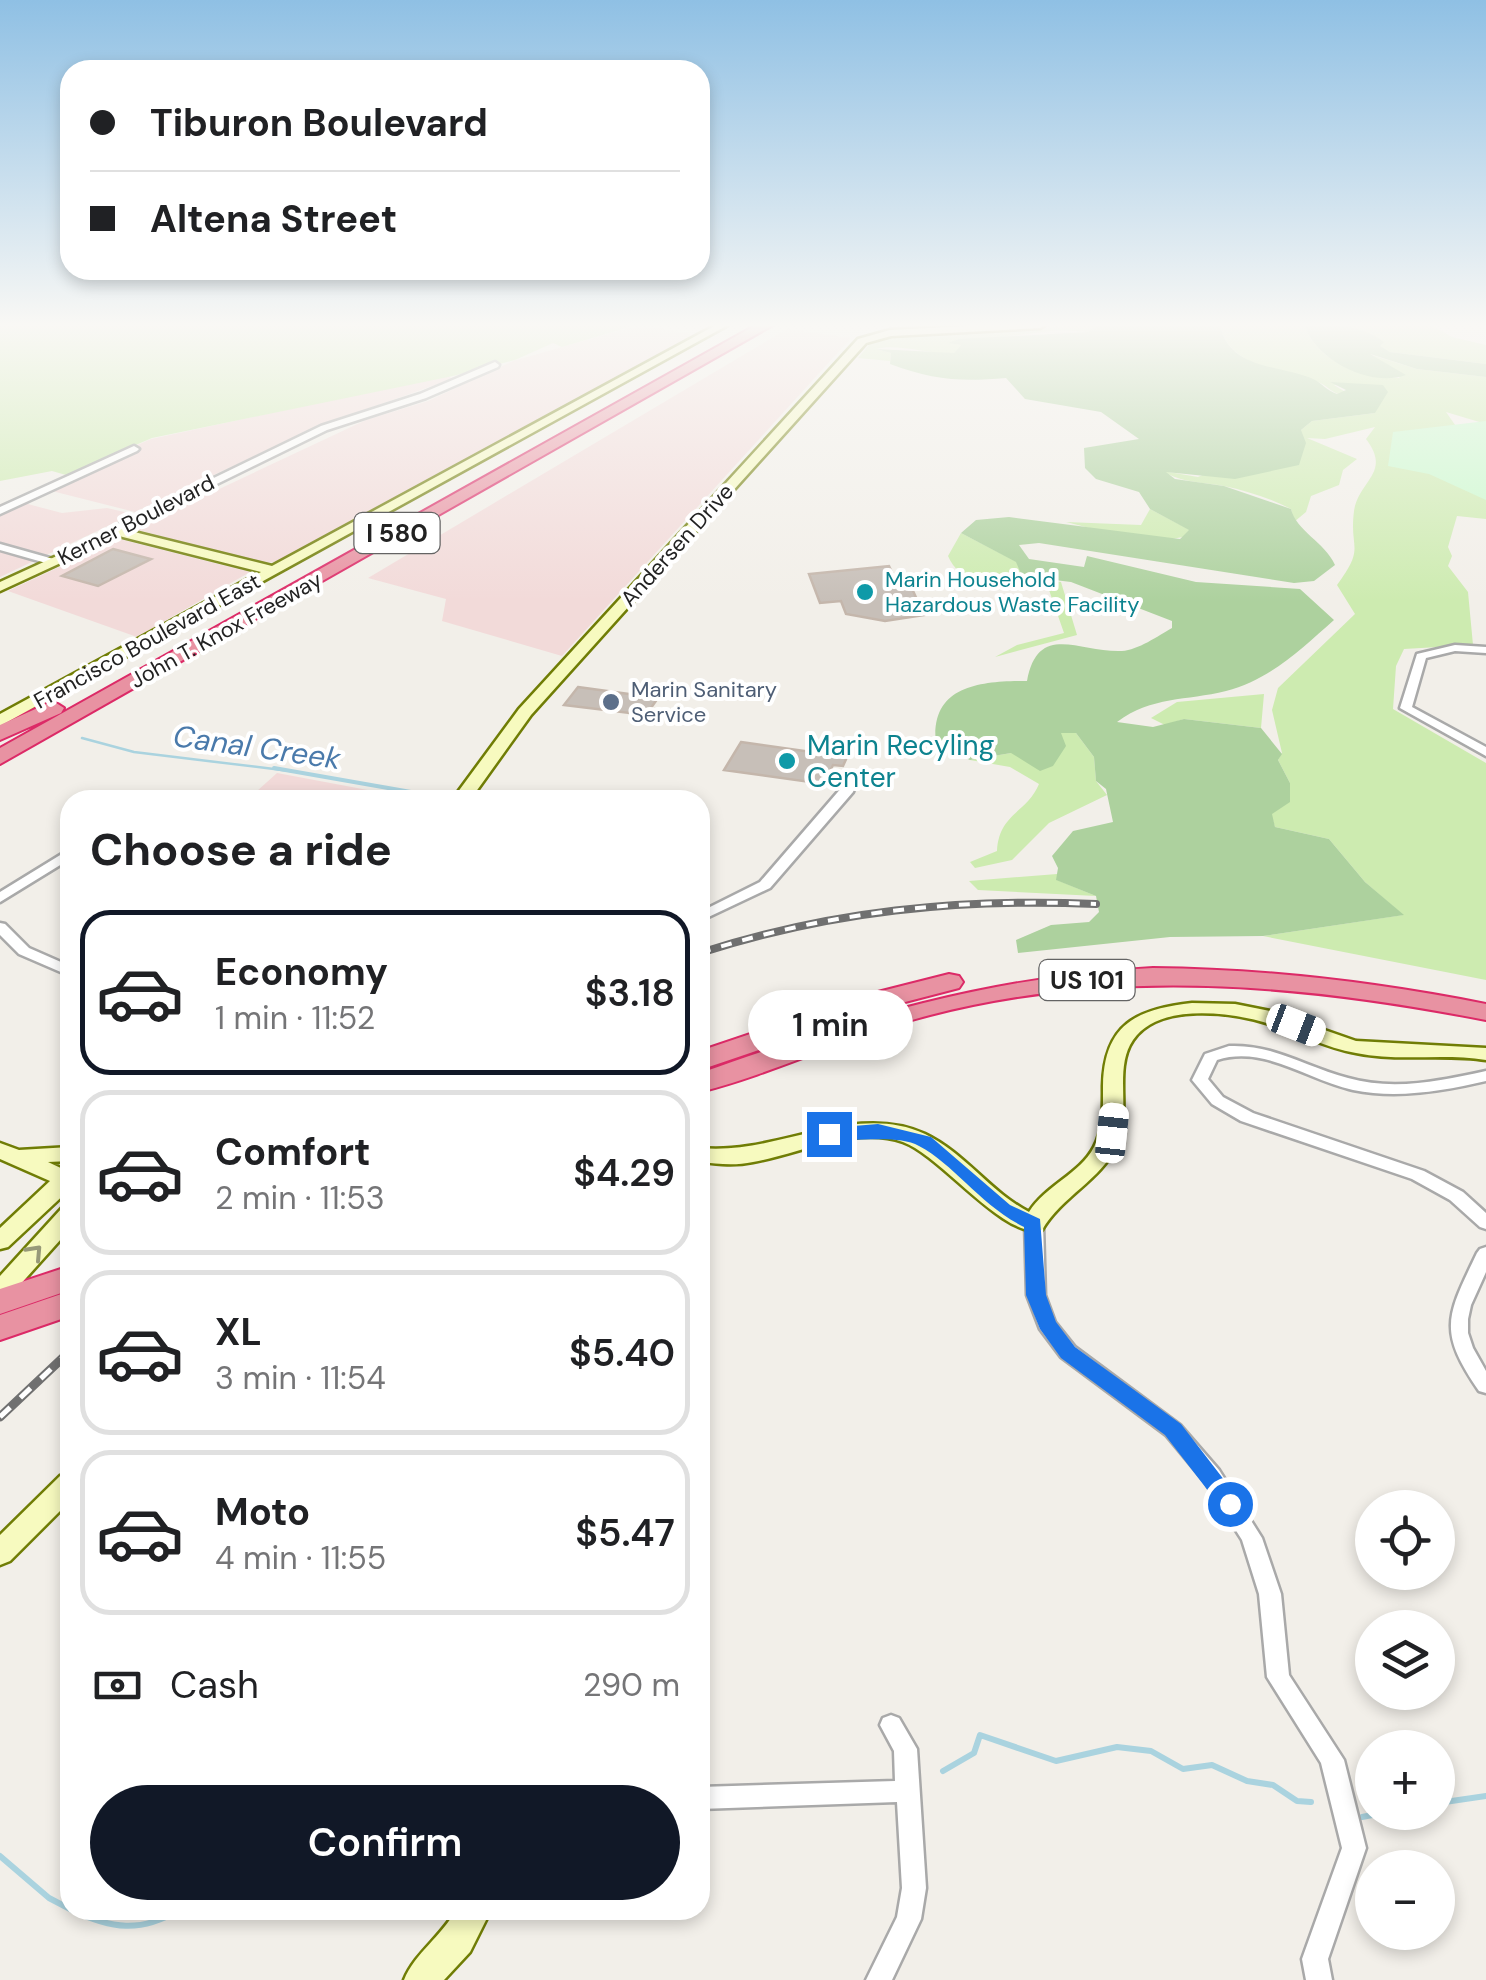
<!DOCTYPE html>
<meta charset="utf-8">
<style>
body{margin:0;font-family:"DM Sans",sans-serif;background:#f6f6f6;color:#202124;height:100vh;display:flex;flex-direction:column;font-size:38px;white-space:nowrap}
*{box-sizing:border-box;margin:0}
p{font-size:32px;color:#757577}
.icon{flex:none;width:55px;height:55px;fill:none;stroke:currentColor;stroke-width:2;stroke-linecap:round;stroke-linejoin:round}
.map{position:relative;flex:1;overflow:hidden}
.drawer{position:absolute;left:60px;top:790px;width:650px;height:1130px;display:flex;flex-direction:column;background:#fff;border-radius:30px;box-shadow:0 5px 15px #0003}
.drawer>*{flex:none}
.guide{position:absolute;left:60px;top:60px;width:650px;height:220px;border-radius:30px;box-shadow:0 5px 15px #0003;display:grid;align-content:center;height:220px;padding:0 30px;background:#fff}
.buttons{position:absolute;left:1355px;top:1490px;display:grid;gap:20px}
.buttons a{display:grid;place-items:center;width:100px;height:100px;border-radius:50%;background:#fff;box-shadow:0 5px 15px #0003;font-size:50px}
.end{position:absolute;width:45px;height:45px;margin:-22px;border:12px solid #1a73e8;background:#fff;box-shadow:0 0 0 5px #fff}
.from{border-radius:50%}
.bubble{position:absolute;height:70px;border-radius:35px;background:#fff;box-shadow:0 5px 15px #0003;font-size:32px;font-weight:600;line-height:70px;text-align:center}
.car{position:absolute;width:30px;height:60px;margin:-30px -15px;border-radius:12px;box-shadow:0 0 8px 2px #0007;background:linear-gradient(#fff 24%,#345 0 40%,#fff 0 76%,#345 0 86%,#fff 0)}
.guide b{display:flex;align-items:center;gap:35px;height:95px;font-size:38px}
.guide b+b{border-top:2px solid #e0e0e0}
.guide i{width:25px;height:25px;background:#202124}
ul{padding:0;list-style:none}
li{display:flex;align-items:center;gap:30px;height:165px;margin:0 20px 15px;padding:0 10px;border:5px solid #e0e0e0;border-radius:30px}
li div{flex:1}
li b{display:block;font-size:38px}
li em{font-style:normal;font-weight:600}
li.current{border-color:#111827}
li>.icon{width:90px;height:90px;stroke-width:1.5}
h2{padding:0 30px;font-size:45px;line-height:120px}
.pay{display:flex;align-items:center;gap:25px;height:110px;padding:0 30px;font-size:38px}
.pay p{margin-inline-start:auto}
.cta{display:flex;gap:20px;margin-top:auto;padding:20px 30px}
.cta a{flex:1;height:115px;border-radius:60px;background:#111827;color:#fff;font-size:40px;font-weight:600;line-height:115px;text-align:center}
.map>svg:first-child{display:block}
.commercial{fill:#f2dad9}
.grass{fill:#cdebb0}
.forest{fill:#add19e}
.park{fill:#c8facc}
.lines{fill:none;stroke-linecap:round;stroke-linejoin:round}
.stream-far2{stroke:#aad3df;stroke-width:2.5}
.stream-far1{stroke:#aad3df;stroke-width:4}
.stream{stroke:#aad3df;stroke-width:6}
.building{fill:#c7bfb8;stroke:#c4b6ab;stroke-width:2.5}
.street-casing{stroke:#a9a9a9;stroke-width:5}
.secondary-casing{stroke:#707d05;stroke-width:5}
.highway-casing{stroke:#dc2a67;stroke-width:4}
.street{fill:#fff;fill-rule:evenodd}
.secondary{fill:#f7fabf;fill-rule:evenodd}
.highway{fill:#e892a2;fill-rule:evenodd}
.rail-far1-casing{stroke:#707070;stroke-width:8}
.rail-casing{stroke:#707070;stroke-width:9}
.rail-far1{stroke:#fff;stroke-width:4;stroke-dasharray:11;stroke-linecap:butt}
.rail{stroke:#fff;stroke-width:5;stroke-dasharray:14;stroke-linecap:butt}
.oneway{stroke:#979978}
.route{fill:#1a73e8}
.culture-dot{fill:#0f9aa8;stroke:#fff;stroke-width:4}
.service-dot{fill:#5c6f8a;stroke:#fff;stroke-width:4}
.labels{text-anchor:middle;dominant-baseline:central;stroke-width:8;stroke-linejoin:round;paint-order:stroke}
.far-street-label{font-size:22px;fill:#222;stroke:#fff}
.far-culture-label{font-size:22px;fill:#0d838f;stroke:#fff;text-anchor:start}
.far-service-label{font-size:22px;fill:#4e5e75;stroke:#fff;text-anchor:start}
.shield{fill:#fff;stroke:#646464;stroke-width:2.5}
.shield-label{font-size:25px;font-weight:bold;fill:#222}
.culture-label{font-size:28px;fill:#0d838f;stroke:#fff;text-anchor:start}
.water-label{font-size:30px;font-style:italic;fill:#4a7aab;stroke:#fff}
</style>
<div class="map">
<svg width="1486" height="1980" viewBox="0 0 1486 1980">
<rect width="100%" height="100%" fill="#f2efe9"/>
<!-- commercial -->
<path class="commercial" d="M640 325 696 335 277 562 262 563 134 529 366 420 428 401 513 361Z
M787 329 851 338 562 656 442 621 446 599 368 578Z
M448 375 452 379 316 427 135 512 40 488 151 439Z
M20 502 62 513 107 508 133 514 0 577V511Z
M119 539 250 572 137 637 8 591Z
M277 773 421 800H247Z"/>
<!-- grass -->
<path class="grass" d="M0 325H636L562 347 553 343 515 360 453 376 152 438 66 475 52 471 0 481Z
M1096 325 1088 332 1060 330 951 343 961 345 954 353C929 355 898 343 876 349L891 353 890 361 858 358 874 339 897 335Z
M1220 325H1304C1318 363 1363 378 1400 378L1365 353 1417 369 1486 377V424L1446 412 1486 469V519L1457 516 1448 547 1452 556 1448 566 1468 592 1473 645 1404 649 1396 666 1393 709 1486 763V980L1263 936 1403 915 1365 882 1329 839 1275 827 1271 814 1290 783 1278 760 1282 753 1272 710 1278 688 1355 614 1337 585C1366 546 1349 550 1354 511 1359 480 1392 473 1366 439L1375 427 1325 439 1307 438 1357 459 1343 470 1339 485 1311 496 1306 512 1294 522 1291 509C1270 498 1247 491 1224 486 1203 482 1181 483 1163 471L1198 477 1301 430 1312 421 1375 413 1366 387 1334 385 1347 393 1338 394C1330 391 1326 385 1318 382 1284 369 1229 369 1220 325Z
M1340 325H1431L1452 337 1486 345V364L1390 352Z
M1150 509 1190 530 1188 535C1163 547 1093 529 1066 522L1141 525Z
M961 533 1017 562 1023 576 1061 582 1077 635 995 657 1017 645 1064 633 1049 590C1017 588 963 592 948 556Z
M1264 694 1261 728 1184 719 1165 725 1151 718 1177 702Z
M1061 733H1076L1094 757 1096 781 1107 795 1049 823 1012 860 975 868 970 862 997 851C999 813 1027 813 1039 784L1010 767 970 760 1011 753Z
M1057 874V880L1096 896 978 890 969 881Z"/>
<!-- forest -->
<path class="forest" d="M1096 325H1220C1229 369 1278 365 1311 378 1321 382 1327 391 1337 394L1346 390 1330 382 1383 385 1388 392 1375 413 1312 421 1301 430 1306 443 1299 465 1235 479 1166 472 1175 479 1224 486 1291 509C1296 531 1325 542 1335 565L1314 581 1294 583 1039 543 1019 545 1029 559 1084 567 1087 556 1196 582 1300 589 1334 620C1301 649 1270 680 1226 691 1186 701 1152 696 1117 722L1153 727 1184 719 1261 728 1282 754 1278 760 1290 783V802L1272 814 1275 827 1329 839 1365 882 1404 915 1263 936 1170 937 1018 953 1016 940 1051 925 1089 922 1099 912 1096 896 1056 880 1058 868 1052 856 1073 831 1113 822 1106 789 1096 781 1094 757 1076 733H1061L1066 746 1053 766 1040 771 1011 753 970 760 936 745C929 685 981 681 1027 681 1038 621 1080 653 1122 651 1138 650 1158 636 1172 628V621L1071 582 1022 576 1016 562 961 533 976 520 1009 517 1180 539 1189 530 1150 509 1139 492 1096 479 1085 468 1084 448 1139 439 1101 412 1025 399 1006 378C960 382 933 380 890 364L891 353 876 349 954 353 961 345 948 343 959 339 1088 332Z
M1304 325C1332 324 1361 324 1384 342L1380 346 1390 352 1486 364V377L1417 369 1370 354 1406 375C1370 388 1316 360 1304 325Z"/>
<!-- park -->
<path class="park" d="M1486 421V500L1429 474 1388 466 1393 432Z"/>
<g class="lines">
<!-- stream-far2 -->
<path class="stream-far2" d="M82 738 134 752 290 771"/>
<!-- stream-far1 -->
<path class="stream-far1" d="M274 768 428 795"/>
<!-- stream -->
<path class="stream" d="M943 1771 974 1753 980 1735 1056 1761 1117 1747 1151 1751 1183 1769 1212 1765 1247 1781 1273 1785 1297 1801 1311 1802
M1438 1803 1486 1796
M1362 1817 1388 1812
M0 1856 49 1898 70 1909
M72 1910C111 1929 141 1933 179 1910"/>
</g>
<!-- building -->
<path class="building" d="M113 549 151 559 98 586 62 576Z
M889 566 897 583 909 582 924 615 885 621 846 614 841 601 820 603 809 574Z
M578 687 658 698 646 715 564 705Z
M741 742 847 757 843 766 833 765 824 784 724 770Z"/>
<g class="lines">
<defs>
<path id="street" d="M495 362 499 365 498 367 426 398 327 430 127 528 122 534 113 532 119 524 321 426 420 394Z
M134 446 139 449 137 451 0 514V507Z
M0 544 57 560 58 562 53 565 0 550Z
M1455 645 1486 647V653L1455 651 1426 658 1412 707 1486 747V756L1400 708 1417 654Z
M848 785 853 786 854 789 853 792 770 888 700 921V912L760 882 843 786Z
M70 849V859L0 902V892Z
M0 923 5 924 29 948 70 966V976L19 954 0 935Z
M1229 1046C1273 1044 1306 1067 1348 1078 1393 1091 1441 1081 1486 1071V1081C1443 1091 1397 1099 1353 1090 1307 1080 1265 1045 1217 1060L1208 1079 1223 1097 1253 1113 1424 1171 1463 1192 1486 1213V1229L1480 1227 1450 1200 1412 1179 1241 1121 1212 1104 1192 1080 1205 1054Z
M1034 1218 1040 1220 1043 1224 1045 1295 1055 1322 1075 1347 1180 1425 1219 1470 1262 1538 1281 1594 1289 1675 1344 1760 1366 1848 1328 1959 1332 1980H1306L1302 1959 1342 1848 1321 1763 1267 1677 1259 1594 1242 1540 1205 1482 1166 1435 1061 1357 1040 1329 1027 1295 1025 1224 1028 1220Z
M1486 1247V1272L1471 1305 1468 1319V1333L1473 1348 1486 1371V1393L1479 1391C1437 1330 1447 1316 1477 1253L1480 1249Z
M891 1715 899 1718 917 1749 926 1888 921 1919 892 1980H866L897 1917 902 1888 897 1802 700 1809V1787L895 1781 894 1751 880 1725 883 1718Z"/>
<path id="secondary" d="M716 325H728L0 726V714L261 572 119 536 0 591V582L118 528 272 566Z
M986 325H1045L1040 328 891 336 866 343 531 715 470 800H452L519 709 858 339 890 330Z
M1192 1003 1235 1004 1270 1011 1356 1041 1486 1048V1060C1443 1053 1399 1062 1356 1053 1326 1048 1299 1033 1270 1024 1232 1012 1159 1002 1133 1040 1113 1069 1132 1113 1117 1145 1101 1180 1062 1196 1042 1230 1004 1240 942 1156 903 1142 855 1125 800 1154 753 1162 735 1166 718 1164 700 1162V1148C777 1156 853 1101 925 1134 965 1153 990 1192 1029 1212 1046 1185 1080 1174 1094 1147 1104 1128 1103 1106 1103 1086 1104 1024 1137 1009 1192 1003Z
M0 1143 19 1150 70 1147V1161L48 1162 65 1170 70 1168V1189L8 1247 0 1249V1228L50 1181 0 1159Z
M70 1206V1229L9 1297 0 1300V1276L62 1208Z
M70 1473V1501L10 1561 0 1565V1535L60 1476Z
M456 1910H491L470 1952 444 1980H404C415 1953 442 1936 456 1910Z"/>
<path id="highway" d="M756 325H773L0 764V748Z
M53 701 64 708 61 713 0 740V725Z
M1153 968C1266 969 1375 982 1486 1004V1020C1302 984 1114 967 930 1015 851 1035 778 1072 700 1092V1073C857 1018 985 977 1153 968Z
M949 974 959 976 963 982 959 988 882 1008 700 1070V1051L862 996Z
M70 1266V1290L0 1314V1289Z
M70 1291V1316L0 1340V1315Z"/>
</defs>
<!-- street casing -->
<use href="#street" class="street-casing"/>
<!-- secondary casing -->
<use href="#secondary" class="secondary-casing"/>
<!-- highway casing -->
<use href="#highway" class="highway-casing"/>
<!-- street -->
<use href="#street" class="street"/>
<!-- secondary -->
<use href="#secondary" class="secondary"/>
<!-- highway -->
<use href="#highway" class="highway"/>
<defs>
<path id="rail-far1" d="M700 953C830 911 959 898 1096 904"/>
<path id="rail" d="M0 1417 70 1351"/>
</defs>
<!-- rail-far1 casing -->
<use href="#rail-far1" class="rail-far1-casing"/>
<!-- rail casing -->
<use href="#rail" class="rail-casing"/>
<!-- rail-far1 -->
<use href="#rail-far1" class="rail-far1"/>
<!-- rail -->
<use href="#rail" class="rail"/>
</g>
<!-- one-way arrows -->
<defs><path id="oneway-chevron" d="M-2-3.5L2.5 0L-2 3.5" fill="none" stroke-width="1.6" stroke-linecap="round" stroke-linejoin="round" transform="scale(2.5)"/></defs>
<use class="oneway" href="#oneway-chevron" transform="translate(35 1252) rotate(-47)"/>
<!-- sky -->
<linearGradient id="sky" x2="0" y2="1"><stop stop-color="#8fc0e4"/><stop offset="0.54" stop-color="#f9f8f5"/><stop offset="1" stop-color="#f9f8f5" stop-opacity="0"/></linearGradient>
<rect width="1486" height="602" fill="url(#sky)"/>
<!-- route -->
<path class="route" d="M878 1124 931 1137 1010 1205 1040 1219 1046 1295 1056 1322 1075 1347 1181 1424 1238 1498V1510H1223L1165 1435 1061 1358 1040 1329 1026 1295 1024 1227C980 1205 955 1165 919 1146 892 1131 835 1148 820 1134L829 1128Z"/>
<!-- markers -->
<g class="culture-dot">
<circle cx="865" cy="592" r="10"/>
<circle cx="787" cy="761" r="10"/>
</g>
<circle class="service-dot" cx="611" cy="702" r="10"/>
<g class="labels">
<!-- far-street labels -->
<g class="far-street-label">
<text transform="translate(136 520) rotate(-27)">Kerner Boulevard</text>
<text transform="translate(677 545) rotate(-48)">Andersen Drive</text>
<text transform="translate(226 630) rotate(-29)">John T. Knox Freeway</text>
<text transform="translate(147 641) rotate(-29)">Francisco Boulevard East</text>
</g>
<!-- far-culture labels -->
<g class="far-culture-label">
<text x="885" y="579">Marin Household<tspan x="885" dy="25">Hazardous Waste Facility</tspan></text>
</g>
<!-- far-service labels -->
<g class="far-service-label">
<text x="631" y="689">Marin Sanitary<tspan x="631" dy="25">Service</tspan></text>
</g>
<!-- shield labels -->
<g class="shield">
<rect x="354.5" y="513" width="85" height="40" rx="8"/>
<rect x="1039.5" y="960" width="95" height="40" rx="8"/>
</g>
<g class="shield-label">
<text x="397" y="533">I 580</text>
<text x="1087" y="980">US 101</text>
</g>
<!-- culture labels -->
<g class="culture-label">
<text x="807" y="745">Marin Recyling<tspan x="807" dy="32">Center</tspan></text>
</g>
<!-- water labels -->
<g class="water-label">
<text transform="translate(257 747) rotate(8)">Canal Creek</text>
</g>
</g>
</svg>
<div class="buttons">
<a><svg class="icon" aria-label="locate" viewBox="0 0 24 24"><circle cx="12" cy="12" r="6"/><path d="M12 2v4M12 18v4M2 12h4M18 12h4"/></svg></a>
<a><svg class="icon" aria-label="layers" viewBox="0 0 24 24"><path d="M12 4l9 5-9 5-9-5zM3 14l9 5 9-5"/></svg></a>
<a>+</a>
<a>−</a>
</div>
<i class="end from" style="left:1230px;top:1504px"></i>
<i class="end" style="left:829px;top:1134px"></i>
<div class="bubble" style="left:748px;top:990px;width:165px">1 min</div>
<i class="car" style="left:1296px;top:1025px;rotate:111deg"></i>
<i class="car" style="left:1112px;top:1133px;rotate:6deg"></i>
<div class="guide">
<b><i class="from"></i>Tiburon Boulevard</b>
<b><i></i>Altena Street</b>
</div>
<section class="drawer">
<h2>Choose a ride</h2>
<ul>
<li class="current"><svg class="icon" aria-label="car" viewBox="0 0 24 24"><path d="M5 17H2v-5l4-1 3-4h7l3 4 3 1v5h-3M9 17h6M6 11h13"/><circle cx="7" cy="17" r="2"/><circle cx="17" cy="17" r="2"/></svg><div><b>Economy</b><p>1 min · 11:52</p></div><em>$3.18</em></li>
<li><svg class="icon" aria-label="car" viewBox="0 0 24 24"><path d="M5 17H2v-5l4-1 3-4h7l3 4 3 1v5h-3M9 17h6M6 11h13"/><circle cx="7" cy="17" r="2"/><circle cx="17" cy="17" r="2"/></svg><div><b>Comfort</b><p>2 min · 11:53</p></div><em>$4.29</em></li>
<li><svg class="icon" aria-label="car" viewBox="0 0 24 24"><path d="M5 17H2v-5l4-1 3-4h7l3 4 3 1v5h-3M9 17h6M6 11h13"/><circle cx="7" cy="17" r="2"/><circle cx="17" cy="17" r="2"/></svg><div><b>XL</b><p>3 min · 11:54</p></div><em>$5.40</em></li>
<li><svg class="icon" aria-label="car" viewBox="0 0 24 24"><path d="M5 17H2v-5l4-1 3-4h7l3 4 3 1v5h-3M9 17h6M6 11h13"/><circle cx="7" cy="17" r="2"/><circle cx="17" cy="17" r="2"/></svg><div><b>Moto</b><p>4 min · 11:55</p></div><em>$5.47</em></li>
</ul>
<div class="pay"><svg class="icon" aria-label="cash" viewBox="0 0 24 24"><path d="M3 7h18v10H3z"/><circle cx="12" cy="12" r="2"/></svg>Cash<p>290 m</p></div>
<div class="cta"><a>Confirm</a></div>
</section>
</div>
